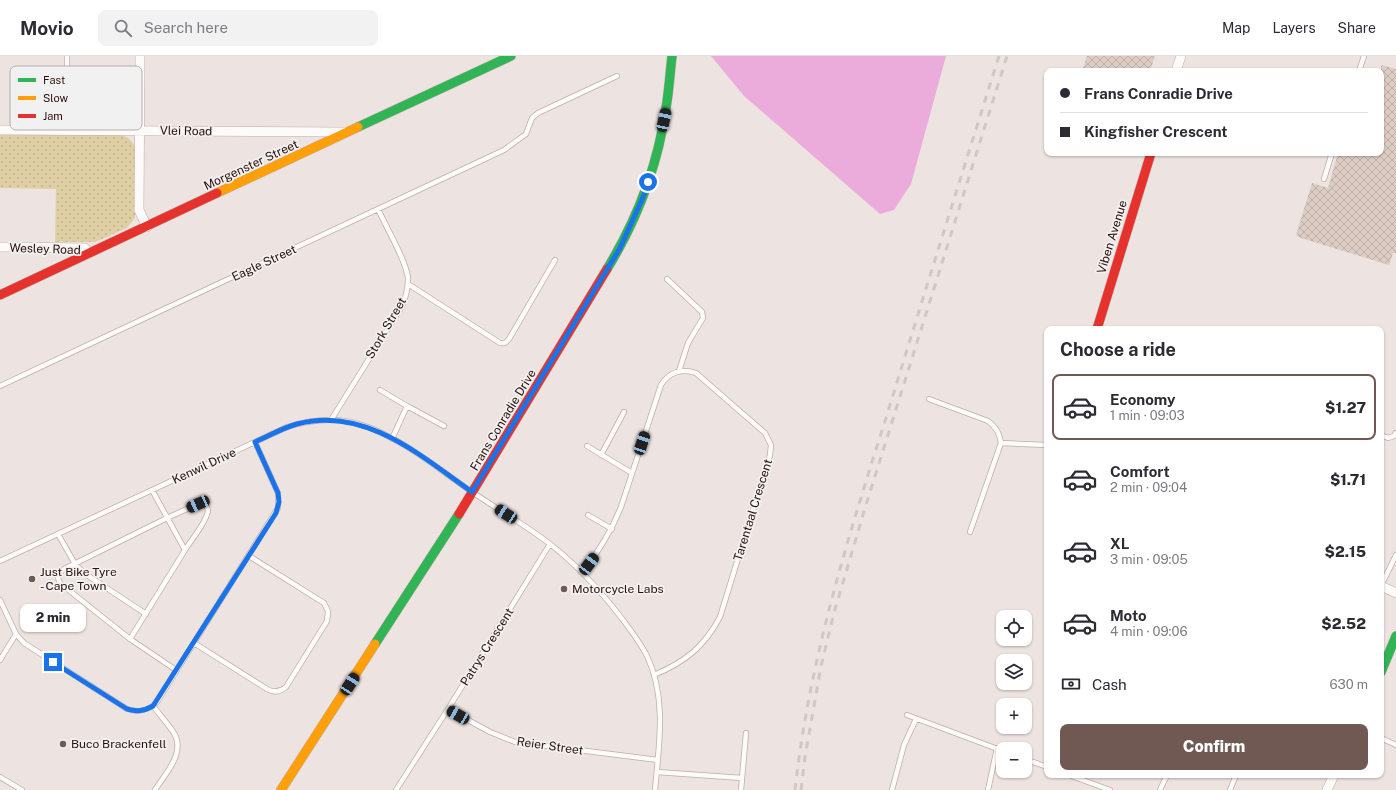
<!DOCTYPE html>
<meta charset="utf-8">
<style>
body{margin:0;font-family:"Public Sans",sans-serif;background:#f2f2f3;color:#2b2b33;height:100vh;display:flex;flex-direction:column;font-size:15px;white-space:nowrap}
*{box-sizing:border-box;margin:0}
p{font-size:13px;color:#7c7c81}
.icon{flex:none;width:22px;height:22px;fill:none;stroke:currentColor;stroke-width:2;stroke-linecap:round;stroke-linejoin:round}
.map{position:relative;flex:1;overflow:hidden}
.details{position:absolute;left:1044px;top:270px;width:340px;height:452px;display:flex;flex-direction:column;background:#fff;border-radius:8px;box-shadow:0 1px 3px #0004}
.details>*{flex:none}
.top-card{position:absolute;left:1044px;top:12px;width:340px;height:88px;border-radius:8px;box-shadow:0 1px 3px #0004;display:grid;align-content:center;height:88px;padding:0 16px;background:#fff}
.fabs{position:absolute;left:996px;top:554px;display:grid;gap:8px}
.fabs a{display:grid;place-items:center;width:36px;height:36px;border-radius:8px;background:#fff;box-shadow:0 1px 3px #0004;font-size:20px}
.end{position:absolute;width:18px;height:18px;margin:-9px;border:5px solid #1a73e8;background:#fff;box-shadow:0 0 0 2px #fff}
.from{border-radius:50%}
.bubble{position:absolute;height:28px;border-radius:8px;background:#fff;box-shadow:0 1px 3px #0004;font-size:13px;font-weight:800;line-height:28px;text-align:center}
.car{position:absolute;width:12px;height:24px;margin:-12px -6px;border-radius:5px;box-shadow:0 0 3px 1px #0007;background:linear-gradient(#222 24%,#8ab4d8 0 40%,#222 0 76%,#8ab4d8 0 86%,#222 0)}
.top-card b{display:flex;align-items:center;gap:14px;height:38px;font-size:15px}
.top-card b+b{border-top:1px solid #e1e1e2}
.top-card i{width:10px;height:10px;background:#2b2b33}
ul{padding:0;list-style:none}
li{display:flex;align-items:center;gap:12px;height:66px;margin:0 8px 6px;padding:0 8px;border:2px solid transparent;border-radius:8px}
li div{flex:1}
li b{display:block;font-size:15px}
li em{font-style:normal;font-weight:800}
li.on{border-color:#705853}
li>.icon{width:36px;height:36px;stroke-width:1.5}
h2{padding:0 16px;font-size:18px;line-height:48px}
.pay{display:flex;align-items:center;gap:10px;height:44px;padding:0 16px;font-size:15px}
.pay p{margin-inline-start:auto}
.cta{display:flex;gap:8px;margin-top:auto;padding:8px 16px}
.cta a{flex:1;height:46px;border-radius:8px;background:#705853;color:#fff;font-size:16px;font-weight:800;line-height:46px;text-align:center}
header{display:flex;align-items:center;gap:24px;box-sizing:border-box;height:56px;padding:0 20px;background:#fff;border-bottom:1px solid #e1e1e2}
header strong{font-size:19px}
nav{display:flex;gap:22px;margin-inline-start:auto;font-size:14px}
.search{width:280px;height:36px;background:#f2f2f3;display:flex;align-items:center;gap:10px;box-sizing:border-box;padding:0 14px;border-radius:8px;color:#7c7c81;font-size:15px}
.map>svg:first-child{display:block}
.park{fill:url(#park-dots)}
.water{fill:#ebacdb}
.building{fill:url(#building-cross-hatch)}
.lines{fill:none;stroke-linecap:round;stroke-linejoin:round}
.lane-casing{stroke:#c0aca7;stroke-width:6}
.street-casing{stroke:#c0aca7;stroke-width:10}
.fast-casing{stroke:#c0aca7;stroke-width:10}
.slow-casing{stroke:#c0aca7;stroke-width:10}
.jam-casing{stroke:#c0aca7;stroke-width:10}
.lane{stroke:#fcfbfa;stroke-width:4.5}
.street{stroke:#fcfbfa;stroke-width:9}
.fast{stroke:#30b455;stroke-width:9}
.slow{stroke:#ff9f0a;stroke-width:9}
.jam{stroke:#e5322d;stroke-width:9}
.rail{stroke:#cec9c7;stroke-width:3;stroke-dasharray:7 7;stroke-linecap:butt}
.route{stroke:#1a73e8;stroke-width:5}
.poi-dot{fill:#705853;stroke:#f1f1f1;stroke-width:1.5}
.labels{text-anchor:middle;dominant-baseline:central;stroke-width:3.5;stroke-linejoin:round;paint-order:stroke}
.street-label{font-size:12px;fill:#2c0d07;stroke:#f1f1f1}
.poi-label{font-size:12px;fill:#2c0d07;stroke:#f1f1f1;text-anchor:start}
.key{fill:#f1f1f1;stroke:#b6adab;stroke-width:1}
.key-label{font-size:11px;fill:#2c0d07}
</style>
<header>
<strong>Movio</strong>
<div class="search"><svg class="icon" aria-label="search" viewBox="0 0 24 24"><circle cx="10" cy="10" r="6"/><path d="M15 15l6 6"/></svg>Search here</div>
<nav><a>Map</a><a>Layers</a><a>Share</a></nav>
</header>
<div class="map">
<svg width="1396" height="734" viewBox="0 0 1396 734">
<defs>
<pattern id="park-dots" width="8" height="8" patternUnits="userSpaceOnUse"><rect width="8" height="8" fill="#dfcfa4"/><path d="M2 2h.1M6 6h.1" fill="none" stroke="#c0b18c" stroke-width="1.8" stroke-linecap="round"/></pattern>
<pattern id="building-cross-hatch" width="8" height="8" patternUnits="userSpaceOnUse"><rect width="8" height="8" fill="#dcccc4"/><path d="M0 0l8 8M0 8l8-8" fill="none" stroke="#bdaea7"/></pattern>
</defs>
<rect width="100%" height="100%" fill="#ede3e0"/>
<!-- park -->
<path class="park" d="M0 79H121C128 81 132 84 135 91V162L127 172 95 186H55L56 133 0 132Z"/>
<!-- water -->
<path class="water" d="M711 0H946L911 128 894 154 880 158 744 40Z"/>
<!-- building -->
<path class="building" d="M1087 0H1155L1150 15H1082Z
M1381 9 1396 13V197H1393L1389 209 1301 182 1296 179 1312 127 1328 132 1338 97H1381Z"/>
<g class="lines">
<defs>
<path id="lane" d="M67 0V36
M1359 15 1364 0
M1324 123 1332 97
M667 223 702 256 703 262 688 287 679 315
M408 228 500 287H505L509 283 555 204
M0 330 504 94 526 78 532 62 538 57 617 20
M380 334 407 350
M929 343 988 365C997 372 999 377 1001 387
M331 364 402 250C406 241 408 232 408 222 406 204 386 171 378 153
M1381 379 1388 382 1394 380 1396 377
M392 383 407 350 444 370
M587 390 632 417
M601 399 624 356
M588 459 612 473
M970 476 1001 387 1047 389
M58 478 75 508 84 517 146 558
M0 505 287 371C310 364 334 361 358 368 397 379 432 408 465 431 493 451 523 467 550 488 577 509 599 533 620 560 629 572 640 586 647 600 667 642 659 689 655 734
M583 516C599 494 611 476 621 451L661 329C669 316 682 312 696 317L765 377 771 389 770 399 720 561C704 591 685 606 654 619
M1381 530 1396 499
M0 544 16 578 24 587 127 653C139 657 148 655 157 646L278 452V437L255 386
M130 583 185 494 152 434
M194 587 267 633C274 637 280 636 286 631L327 565 328 555 324 547 249 500
M0 604 16 578
M176 614 130 583 61 528C56 522 58 518 64 513L167 462 198 448 204 447C206 450 208 452 208 455 206 467 191 484 185 494
M153 650C160 659 168 668 174 677 186 697 165 718 155 734
M448 653 490 676 515 686 658 704
M907 659 1003 695
M1381 682 1396 689
M1025 703 1047 711
M657 716 742 722
M1069 719 1110 734
M0 721 22 734
M396 734 448 653 550 488
M741 734 746 677
M892 734 904 689 916 663
M988 734 997 692
M1160 734 1167 719
M1230 734 1236 719"/>
<path id="street" d="M140 0 139 154 147 171
M1176 15 1181 0
M0 74 345 76
M0 191 85 192 88 198
M1381 530 1396 537
M1327 734 1334 719"/>
<path id="fast" d="M358 71 511 0
M607 213C637 164 658 108 666 52 669 35 670 17 672 0
M375 588 459 458
M1381 616 1396 580"/>
<path id="slow" d="M217 137 358 71
M281 734 375 588"/>
<path id="jam" d="M0 239 217 137
M1097 273 1151 97
M459 458 607 213"/>
</defs>
<!-- lane casing -->
<use href="#lane" class="lane-casing"/>
<!-- street casing -->
<use href="#street" class="street-casing"/>
<!-- fast casing -->
<use href="#fast" class="fast-casing"/>
<!-- slow casing -->
<use href="#slow" class="slow-casing"/>
<!-- jam casing -->
<use href="#jam" class="jam-casing"/>
<!-- lane -->
<use href="#lane" class="lane"/>
<!-- street -->
<use href="#street" class="street"/>
<!-- fast -->
<use href="#fast" class="fast"/>
<!-- slow -->
<use href="#slow" class="slow"/>
<!-- jam -->
<use href="#jam" class="jam"/>
<!-- rail -->
<path class="rail" d="M795 734C809 606 847 484 886 362 923 241 961 121 999 0
M801 734 805 701 821 610 834 557 865 452 1007 0"/>
</g>
<g class="lines">
<!-- route -->
<path class="route" d="M53 606 127 653C137 656 144 655 153 650L276 457 279 446 278 437 255 386C269 380 282 372 297 368 365 350 421 400 472 436L620 192 644 139 648 126"/>
</g>
<!-- markers -->
<g class="poi-dot">
<circle cx="32" cy="523" r="4"/>
<circle cx="564" cy="533" r="4"/>
<circle cx="63" cy="688" r="4"/>
</g>
<g class="labels">
<!-- street labels -->
<g class="street-label">
<text transform="translate(186 75) rotate(1)">Vlei Road</text>
<text transform="translate(251 109) rotate(-25)">Morgenster Street</text>
<text transform="translate(1112 181) rotate(-73)">Viben Avenue</text>
<text transform="translate(45 193) rotate(2)">Wesley Road</text>
<text transform="translate(264 207) rotate(-25)">Eagle Street</text>
<text transform="translate(386 272) rotate(-60)">Stork Street</text>
<text transform="translate(503 364) rotate(-59)">Frans Conradie Drive</text>
<text transform="translate(204 410) rotate(-25)">Kenwil Drive</text>
<text transform="translate(753 454) rotate(-73)">Tarentaal Crescent</text>
<text transform="translate(487 591) rotate(-58)">Patrys Crescent</text>
<text transform="translate(550 690) rotate(8)">Reier Street</text>
</g>
<!-- poi labels -->
<g class="poi-label">
<text x="40" y="516">Just Bike Tyre<tspan x="40" dy="14">- Cape Town</tspan></text>
<text x="572" y="533">Motorcycle Labs</text>
<text x="71" y="688">Buco Brackenfell</text>
</g>
</g>
<!-- legend -->
<rect x="10" y="10" width="132" height="64" rx="6" class="key"/>
<rect x="18" y="22" width="18" height="4" fill="#30b455"/>
<rect x="18" y="40" width="18" height="4" fill="#ff9f0a"/>
<rect x="18" y="58" width="18" height="4" fill="#e5322d"/>
<g class="key-label">
<text x="43" y="28">Fast</text>
<text x="43" y="46">Slow</text>
<text x="43" y="64">Jam</text>
</g>
</svg>
<div class="fabs">
<a><svg class="icon" aria-label="locate" viewBox="0 0 24 24"><circle cx="12" cy="12" r="6"/><path d="M12 2v4M12 18v4M2 12h4M18 12h4"/></svg></a>
<a><svg class="icon" aria-label="layers" viewBox="0 0 24 24"><path d="M12 4l9 5-9 5-9-5zM3 14l9 5 9-5"/></svg></a>
<a>+</a>
<a>−</a>
</div>
<i class="end from" style="left:648px;top:126px"></i>
<i class="end" style="left:53px;top:606px"></i>
<div class="bubble" style="left:20px;top:548px;width:66px">2 min</div>
<i class="car" style="left:664px;top:64px;rotate:12deg"></i>
<i class="car" style="left:642px;top:387px;rotate:18deg"></i>
<i class="car" style="left:198px;top:448px;rotate:246deg"></i>
<i class="car" style="left:506px;top:458px;rotate:303deg"></i>
<i class="car" style="left:589px;top:508px;rotate:37deg"></i>
<i class="car" style="left:350px;top:628px;rotate:33deg"></i>
<i class="car" style="left:458px;top:659px;rotate:300deg"></i>
<div class="top-card">
<b><i class="from"></i>Frans Conradie Drive</b>
<b><i></i>Kingfisher Crescent</b>
</div>
<section class="details">
<h2>Choose a ride</h2>
<ul>
<li class="on"><svg class="icon" aria-label="car" viewBox="0 0 24 24"><path d="M5 17H2v-5l4-1 3-4h7l3 4 3 1v5h-3M9 17h6M6 11h13"/><circle cx="7" cy="17" r="2"/><circle cx="17" cy="17" r="2"/></svg><div><b>Economy</b><p>1 min · 09:03</p></div><em>$1.27</em></li>
<li><svg class="icon" aria-label="car" viewBox="0 0 24 24"><path d="M5 17H2v-5l4-1 3-4h7l3 4 3 1v5h-3M9 17h6M6 11h13"/><circle cx="7" cy="17" r="2"/><circle cx="17" cy="17" r="2"/></svg><div><b>Comfort</b><p>2 min · 09:04</p></div><em>$1.71</em></li>
<li><svg class="icon" aria-label="car" viewBox="0 0 24 24"><path d="M5 17H2v-5l4-1 3-4h7l3 4 3 1v5h-3M9 17h6M6 11h13"/><circle cx="7" cy="17" r="2"/><circle cx="17" cy="17" r="2"/></svg><div><b>XL</b><p>3 min · 09:05</p></div><em>$2.15</em></li>
<li><svg class="icon" aria-label="car" viewBox="0 0 24 24"><path d="M5 17H2v-5l4-1 3-4h7l3 4 3 1v5h-3M9 17h6M6 11h13"/><circle cx="7" cy="17" r="2"/><circle cx="17" cy="17" r="2"/></svg><div><b>Moto</b><p>4 min · 09:06</p></div><em>$2.52</em></li>
</ul>
<div class="pay"><svg class="icon" aria-label="cash" viewBox="0 0 24 24"><path d="M3 7h18v10H3z"/><circle cx="12" cy="12" r="2"/></svg>Cash<p>630 m</p></div>
<div class="cta"><a>Confirm</a></div>
</section>
</div>
